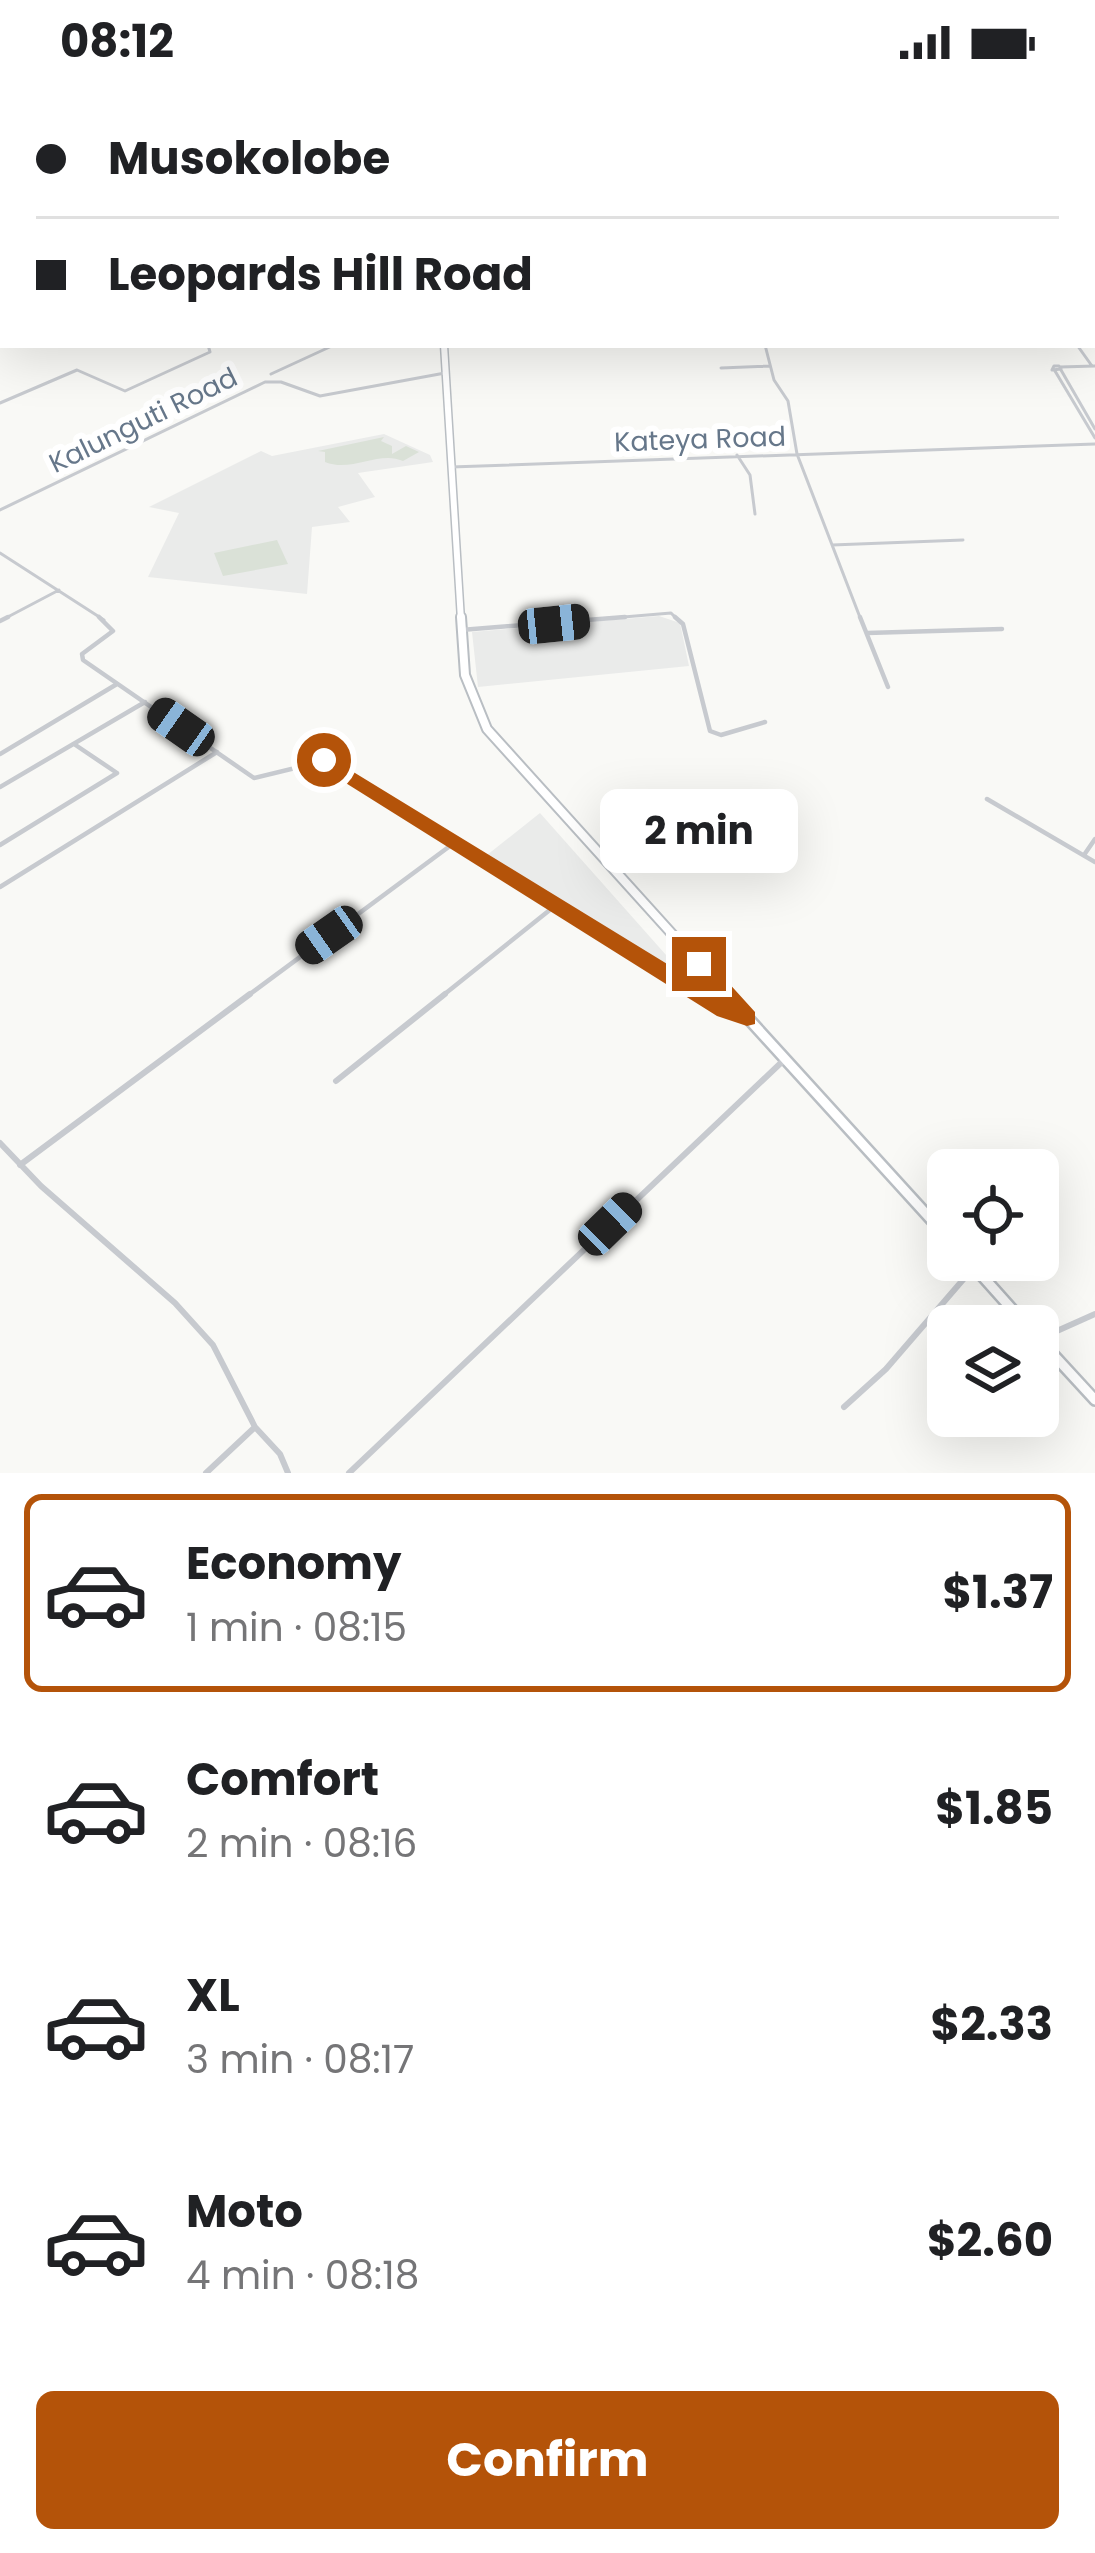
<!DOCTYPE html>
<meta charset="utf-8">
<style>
body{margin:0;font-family:Poppins,sans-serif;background:#f2f2f2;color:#202124;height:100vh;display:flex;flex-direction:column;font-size:45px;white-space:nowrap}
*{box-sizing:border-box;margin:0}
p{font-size:39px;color:#757577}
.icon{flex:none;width:66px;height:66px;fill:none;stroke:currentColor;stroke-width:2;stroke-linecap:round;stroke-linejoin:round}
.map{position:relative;height:1389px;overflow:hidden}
.drawer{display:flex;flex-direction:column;background:#fff;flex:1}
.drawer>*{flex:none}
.guide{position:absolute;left:0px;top:0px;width:1095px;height:264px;box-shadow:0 12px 48px #0002;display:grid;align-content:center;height:264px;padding:0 36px;background:#fff}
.fabs{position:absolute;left:927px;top:1065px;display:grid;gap:24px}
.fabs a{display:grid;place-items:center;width:132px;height:132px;border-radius:18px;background:#fff;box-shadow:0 12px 48px #0002;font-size:60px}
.end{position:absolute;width:54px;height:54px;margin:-27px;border:15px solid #b45309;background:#fff;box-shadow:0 0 0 6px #fff}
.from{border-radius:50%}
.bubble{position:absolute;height:84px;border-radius:18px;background:#fff;box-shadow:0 12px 48px #0002;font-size:39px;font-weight:700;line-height:84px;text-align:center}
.car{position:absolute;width:36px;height:72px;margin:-36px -18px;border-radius:15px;box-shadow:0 0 9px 3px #0007;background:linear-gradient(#222 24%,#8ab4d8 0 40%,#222 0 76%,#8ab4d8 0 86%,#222 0)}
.guide b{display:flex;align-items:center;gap:42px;height:114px;font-size:45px}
.guide b+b{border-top:3px solid #e0e0e0}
.guide i{width:30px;height:30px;background:#202124}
ul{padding:21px 0 0;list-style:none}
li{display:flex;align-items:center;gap:36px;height:198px;margin:0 24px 18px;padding:0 12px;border:6px solid transparent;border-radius:18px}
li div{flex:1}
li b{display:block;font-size:45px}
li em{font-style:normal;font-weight:700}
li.on{border-color:#b45309}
li>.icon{width:108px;height:108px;stroke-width:1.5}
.primary-button{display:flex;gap:24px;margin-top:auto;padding:24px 36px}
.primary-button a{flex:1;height:138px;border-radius:18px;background:#b45309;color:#fff;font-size:48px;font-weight:700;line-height:138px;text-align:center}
.status{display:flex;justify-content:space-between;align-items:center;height:84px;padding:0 60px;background:#fff;direction:ltr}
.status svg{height:33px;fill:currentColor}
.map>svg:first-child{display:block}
.built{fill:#eaebea}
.green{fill:#dae1d7}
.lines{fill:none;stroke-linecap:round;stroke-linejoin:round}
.stream{stroke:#c0cbd0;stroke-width:3}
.secondary-far2-casing{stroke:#b9bec3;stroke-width:9}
.secondary-far1-casing{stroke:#b9bec3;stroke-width:12}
.secondary-casing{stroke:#b9bec3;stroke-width:14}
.minor-far2{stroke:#c7cacf;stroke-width:3}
.minor-far1{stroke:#c7cacf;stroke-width:4.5}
.minor{stroke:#c7cacf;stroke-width:6}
.secondary-far2{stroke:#fff;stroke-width:6}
.secondary-far1{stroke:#fff;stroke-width:8}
.secondary{stroke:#fff;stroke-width:9}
.route{fill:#b45309}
.labels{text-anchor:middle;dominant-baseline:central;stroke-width:12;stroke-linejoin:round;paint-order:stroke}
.far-street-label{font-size:27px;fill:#66778a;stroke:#fff}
</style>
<div class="status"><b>08:12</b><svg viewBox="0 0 49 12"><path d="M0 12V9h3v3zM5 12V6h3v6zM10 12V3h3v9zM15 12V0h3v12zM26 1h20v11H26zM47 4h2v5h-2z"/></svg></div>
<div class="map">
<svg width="1095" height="1389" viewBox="0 0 1095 1389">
<rect width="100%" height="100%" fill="#f9f9f6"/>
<!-- built -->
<path class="built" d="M384 350 430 371 433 378 358 389 375 413 338 423 350 438 312 443 307 510 148 493 179 429 149 423 261 367 272 372Z
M659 532 680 539 689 582 478 603 472 548Z
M540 729 698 907 482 775Z"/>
<!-- green -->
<path class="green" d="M384 353 381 357 392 362V370L406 362 419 368 403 377C379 366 352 389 325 378V368L318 367Z
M277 456 288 480 223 492 214 469Z"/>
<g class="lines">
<!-- stream -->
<path class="stream" d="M1050 0 1076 3"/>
<defs>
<path id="secondary-far2" d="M444 261 461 536"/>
<path id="secondary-far1" d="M461 533 465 591 487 645 729 913"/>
<path id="secondary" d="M726 910 948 1154
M968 1176 1027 1242
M1038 1254 1095 1316"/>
</defs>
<!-- secondary-far2 casing -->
<use href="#secondary-far2" class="secondary-far2-casing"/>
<!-- secondary-far1 casing -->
<use href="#secondary-far1" class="secondary-far1-casing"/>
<!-- secondary casing -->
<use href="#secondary" class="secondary-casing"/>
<!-- minor-far2 -->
<path class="minor-far2" d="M68 0 77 3
M0 90 3 83
M765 261 774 296 788 317 797 370 861 536
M1077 261 1092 282
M1054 282H1059L1061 285 1052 286Z
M1060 283 1095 282
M721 284 770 282
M1061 286 1095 345
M1055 287 1095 354
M271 290 334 261
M0 319 77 286 125 307 210 268 208 261
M737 371 750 391 755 430
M451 383 1095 360
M0 426 265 298H281L320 312 445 289
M832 461 963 456
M0 469 104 536
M2 536 59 506
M588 536 671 529 678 536"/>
<!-- minor-far1 -->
<path class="minor-far1" d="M99 533 113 547 82 570 83 576 254 694 324 677 711 913
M675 533 683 540 710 647 721 651 765 638
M860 533 888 603
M0 537 8 533
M461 546 625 533
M867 549 1002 545
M0 670 117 600
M0 703 145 618
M987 715 1095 778
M0 761 117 689 74 660
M1084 771 1095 755
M0 803 217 668
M246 913 454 759
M441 913 556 821"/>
<!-- minor -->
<path class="minor" d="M706 910 742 932
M336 997 445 910
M0 1059 41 1102 175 1219 213 1261 255 1343 280 1370 288 1389
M20 1081 250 910
M1039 1255 1095 1230
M844 1323 886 1285 974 1183
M206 1389 254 1344
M349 1389 785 975"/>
<!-- secondary-far2 -->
<use href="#secondary-far2" class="secondary-far2"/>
<!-- secondary-far1 -->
<use href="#secondary-far1" class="secondary-far1"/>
<!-- secondary -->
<use href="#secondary" class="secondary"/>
</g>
<!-- route -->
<path class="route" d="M324 670 708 905 688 880 699 872 706 874 755 928V940L747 942 717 932 317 681V672Z"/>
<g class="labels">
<!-- far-street labels -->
<g class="far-street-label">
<text transform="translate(143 336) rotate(-26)">Kalunguti Road</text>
<text transform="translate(700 355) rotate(-2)">Kateya Road</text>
</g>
</g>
</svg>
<div class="fabs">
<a><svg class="icon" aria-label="locate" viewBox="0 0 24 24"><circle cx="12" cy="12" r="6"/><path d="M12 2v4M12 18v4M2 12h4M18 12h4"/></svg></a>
<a><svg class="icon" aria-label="layers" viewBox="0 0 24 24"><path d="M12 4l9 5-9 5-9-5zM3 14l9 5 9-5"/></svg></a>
</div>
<i class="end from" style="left:324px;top:676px"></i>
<i class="end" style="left:699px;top:880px"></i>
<div class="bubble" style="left:600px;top:705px;width:198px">2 min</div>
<i class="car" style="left:554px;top:540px;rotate:84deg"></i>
<i class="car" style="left:181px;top:643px;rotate:305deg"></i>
<i class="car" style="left:329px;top:851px;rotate:235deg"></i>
<i class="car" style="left:610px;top:1140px;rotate:46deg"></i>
<div class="guide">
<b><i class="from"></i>Musokolobe</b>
<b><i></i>Leopards Hill Road</b>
</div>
</div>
<section class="drawer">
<ul>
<li class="on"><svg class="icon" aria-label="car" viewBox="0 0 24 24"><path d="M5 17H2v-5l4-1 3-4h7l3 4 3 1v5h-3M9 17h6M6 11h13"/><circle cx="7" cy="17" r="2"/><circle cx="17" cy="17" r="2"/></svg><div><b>Economy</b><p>1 min · 08:15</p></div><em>$1.37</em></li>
<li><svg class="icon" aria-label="car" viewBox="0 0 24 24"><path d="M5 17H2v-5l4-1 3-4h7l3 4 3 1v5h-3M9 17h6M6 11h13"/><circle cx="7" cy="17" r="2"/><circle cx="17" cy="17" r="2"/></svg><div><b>Comfort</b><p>2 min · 08:16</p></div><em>$1.85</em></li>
<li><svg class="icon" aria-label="car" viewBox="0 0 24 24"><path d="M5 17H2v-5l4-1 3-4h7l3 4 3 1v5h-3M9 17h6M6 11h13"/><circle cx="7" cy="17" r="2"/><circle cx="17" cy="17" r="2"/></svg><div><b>XL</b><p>3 min · 08:17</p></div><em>$2.33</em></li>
<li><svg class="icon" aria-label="car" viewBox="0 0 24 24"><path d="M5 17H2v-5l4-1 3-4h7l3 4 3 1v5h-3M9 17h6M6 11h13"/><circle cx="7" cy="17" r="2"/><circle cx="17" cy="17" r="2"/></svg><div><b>Moto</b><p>4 min · 08:18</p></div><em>$2.60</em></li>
</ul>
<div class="primary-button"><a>Confirm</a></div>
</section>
